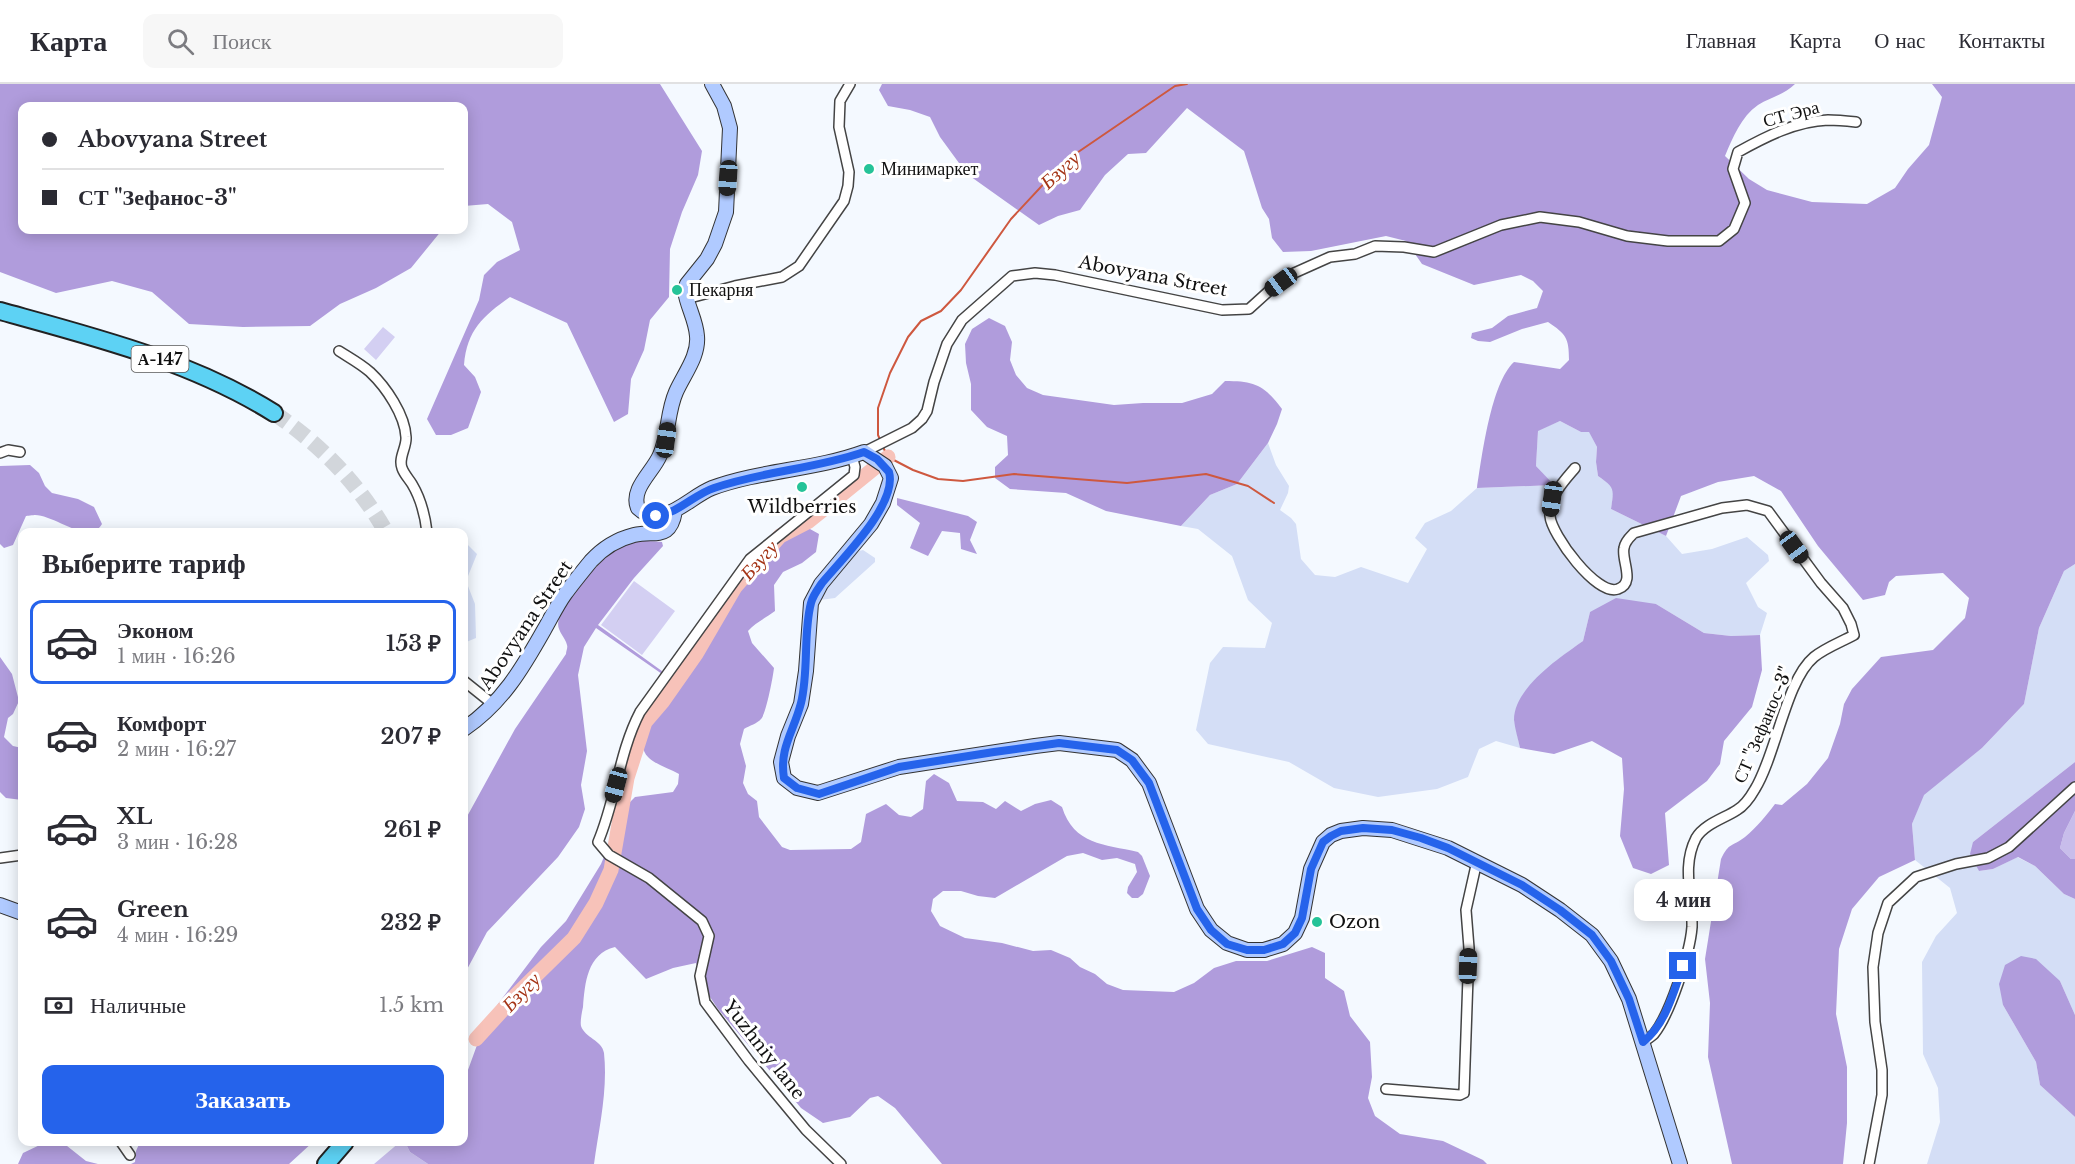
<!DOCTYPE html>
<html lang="ru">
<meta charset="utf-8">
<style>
body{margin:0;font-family:"Libre Baskerville",serif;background:#f7f7f7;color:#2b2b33;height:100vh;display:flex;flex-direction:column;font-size:22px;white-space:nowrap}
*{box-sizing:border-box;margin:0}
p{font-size:20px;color:#7c7c81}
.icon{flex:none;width:33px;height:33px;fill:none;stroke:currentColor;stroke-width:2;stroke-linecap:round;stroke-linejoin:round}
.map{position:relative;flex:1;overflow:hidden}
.panel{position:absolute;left:18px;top:444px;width:450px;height:618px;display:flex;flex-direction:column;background:#fff;border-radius:12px;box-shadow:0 3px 15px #0003}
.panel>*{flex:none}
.banner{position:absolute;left:18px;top:18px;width:450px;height:132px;border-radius:12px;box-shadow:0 3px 15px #0003;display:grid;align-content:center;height:132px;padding:0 24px;background:#fff}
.end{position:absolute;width:27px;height:27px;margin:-14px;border:8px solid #2563eb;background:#fff;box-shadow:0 0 0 3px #fff}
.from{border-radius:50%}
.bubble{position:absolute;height:42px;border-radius:12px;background:#fff;box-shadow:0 3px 15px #0003;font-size:20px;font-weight:600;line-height:42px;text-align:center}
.car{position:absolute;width:18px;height:36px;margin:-18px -9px;border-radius:8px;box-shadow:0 0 4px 2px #0007;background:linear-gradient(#222 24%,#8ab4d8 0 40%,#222 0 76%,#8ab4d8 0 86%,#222 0)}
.banner b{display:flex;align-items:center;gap:21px;height:57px;font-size:22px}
.banner b+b{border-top:2px solid #e1e1e2}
.banner i{width:15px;height:15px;background:#2b2b33}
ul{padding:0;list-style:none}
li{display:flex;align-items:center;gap:18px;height:84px;margin:0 12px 9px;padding:0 12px;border:3px solid transparent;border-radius:12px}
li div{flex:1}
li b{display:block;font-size:22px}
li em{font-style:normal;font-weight:600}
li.current{border-color:#2563eb}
li>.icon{width:54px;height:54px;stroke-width:1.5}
h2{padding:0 24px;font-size:27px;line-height:72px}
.pay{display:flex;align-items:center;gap:15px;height:66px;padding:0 24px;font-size:22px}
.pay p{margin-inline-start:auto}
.action{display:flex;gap:12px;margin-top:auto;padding:12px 24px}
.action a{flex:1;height:69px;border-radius:12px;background:#2563eb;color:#fff;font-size:24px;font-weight:600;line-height:69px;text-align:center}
header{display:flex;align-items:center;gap:36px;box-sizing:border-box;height:84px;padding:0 30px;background:#fff;border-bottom:2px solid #e1e1e2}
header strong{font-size:28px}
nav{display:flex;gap:33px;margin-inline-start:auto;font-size:21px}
.search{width:420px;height:54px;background:#f7f7f7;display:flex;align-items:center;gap:15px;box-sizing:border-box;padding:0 21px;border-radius:12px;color:#7c7c81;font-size:22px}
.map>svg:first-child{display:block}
.farmland{fill:#d4def6}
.green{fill:#c8bdeb}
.forest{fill:#b09cdc}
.pitch{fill:#d3cff2}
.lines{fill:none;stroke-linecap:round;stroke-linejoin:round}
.stream{stroke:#ce583f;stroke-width:2}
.river{stroke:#f7c2b9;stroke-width:15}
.highway-tunnel{stroke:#d2d6db;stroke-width:16;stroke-dasharray:16 8;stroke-linecap:butt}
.street-casing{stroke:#444;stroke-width:12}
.secondary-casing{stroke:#333;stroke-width:16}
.highway-casing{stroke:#222;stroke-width:20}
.street{stroke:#fff;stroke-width:9}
.secondary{stroke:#b0caff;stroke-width:14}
.highway{stroke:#5dd2f4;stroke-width:16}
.route{stroke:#2563eb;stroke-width:8}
.poi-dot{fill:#26c398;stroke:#fff;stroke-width:2}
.labels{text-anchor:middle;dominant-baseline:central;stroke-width:6;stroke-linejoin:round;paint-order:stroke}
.shield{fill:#fff;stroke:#585858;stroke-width:1.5}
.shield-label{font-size:16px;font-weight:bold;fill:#111}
.street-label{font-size:18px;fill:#111;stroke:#fff}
.poi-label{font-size:18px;fill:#111;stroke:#fff;text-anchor:start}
.water-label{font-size:20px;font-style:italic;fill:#a53517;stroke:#fff}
</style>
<header>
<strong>Карта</strong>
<div class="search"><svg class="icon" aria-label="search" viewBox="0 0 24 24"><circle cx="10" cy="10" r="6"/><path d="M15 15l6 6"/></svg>Поиск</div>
<nav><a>Главная</a><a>Карта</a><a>О нас</a><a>Контакты</a></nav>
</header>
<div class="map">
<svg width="2075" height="1080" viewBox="0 0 2075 1080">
<rect width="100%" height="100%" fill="#f4f9ff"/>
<!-- farmland -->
<path class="farmland" d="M1560 337 1581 348 1589 347 1597 363 1596 378 1598 392 1611 401 1614 405 1611 425 1666 452 1682 470 1712 465 1747 453 1768 471 1769 477 1746 499 1758 523 1767 529 1760 551 1731 552 1704 549 1656 520 1590 528 1583 557 1561 573 1514 635 1520 664 1496 657 1479 665 1468 693 1437 705 1378 713 1334 704 1289 678 1208 660 1196 646 1210 579 1223 563 1265 564 1272 539 1248 516 1232 472 1198 445 1181 442 1210 411 1237 400 1268 359 1276 381 1289 402 1288 409 1280 426 1291 434 1296 440 1301 475 1315 491 1335 493 1361 483 1408 499 1427 465 1415 454 1425 439 1451 427 1477 404 1553 401 1536 382 1538 346Z
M464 457 477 470 466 497 475 520 476 554 464 559Z
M863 466 875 474V478L835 514 820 516 830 498 859 467Z
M2075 480V678L1973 758 1979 787 1993 785 2017 773 2035 782 2064 810 2075 815V931L2060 897 2003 921 2036 978 2040 1001 2075 1033V1080H1927L1940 1038 1938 1004 1923 970 1922 878 1936 852 1957 829 1950 804 1915 776 1912 740 1923 711 1982 664 2024 620 2039 544 2064 487Z"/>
<!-- green -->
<path class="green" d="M2075 727V775H2071L2060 764 2064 749Z
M400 1058H405L410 1068 428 1080H374Z"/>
<!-- forest -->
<path class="forest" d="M0 0H660L702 67 698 91 682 128 670 165 669 213 650 236 644 266 631 295 628 330 614 338 567 239 510 213C483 232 467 246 464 281L475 293 481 308 468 344 451 351H436L427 335 479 216 484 191 497 178 520 166 512 138 488 120 464 122V22H22V146H442L411 184 376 204 340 220 310 242 243 243 189 240 152 208 112 197 56 209 0 188Z
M882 0H1795C1784 11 1771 13 1758 21 1741 33 1733 53 1725 72L1749 95 1767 106 1812 118 1867 120 1895 104 1908 85 1929 61 1942 13 1932 0H2075V480L2064 487 2039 544 2024 620 1982 664 1924 711 1912 740 1915 776 1879 793 1852 825 1839 865 1836 930 1847 983V1039L1843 1080H1732L1708 973 1710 919 1705 875 1721 775C1730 757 1731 764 1745 753 1757 743 1766 732 1775 720L1782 721 1807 700 1828 674 1840 640 1844 620 1852 605 1881 573 1933 566 1965 534 1969 514 1943 489 1896 492 1889 498 1885 511 1863 516 1818 462 1781 407 1754 392 1718 398 1681 412 1666 452 1611 425C1614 404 1615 404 1598 392L1596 378 1597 363 1589 348H1581L1560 337 1538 347 1536 382 1554 401 1477 404C1482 372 1491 299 1514 278L1560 285 1569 276C1569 254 1566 250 1548 238L1522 245 1490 258 1478 257 1471 254 1472 249 1492 244 1508 232 1537 224 1543 207 1533 197 1521 191 1474 201 1422 180 1406 157 1386 152 1311 167 1283 168 1272 154 1269 135 1262 124 1244 67 1187 24 1146 69 1128 70 1105 91 1080 126 1058 132 1039 141 967 90 940 53 930 33 910 26 888 22 879 6Z
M989 234 1005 242 1012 258 1010 276 1016 291 1027 304 1043 311 1114 321 1143 319H1182L1212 310 1225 297C1255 297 1264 301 1282 325L1277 340 1268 359 1237 400 1210 411 1181 442 1106 427 1066 409 1010 405 995 394V383L1008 371 1007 352 987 343 971 326V300L966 279 965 260 972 245Z
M30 381 39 389 45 402 52 409 78 415 94 423 102 440C89 462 55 431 35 431 34 431 26 432 26 432L13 461 4 464 0 460V382Z
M897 414 968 432 977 438 970 456 977 470 961 465 960 449 942 447 928 472 910 464 920 439 897 421Z
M801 440 819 450 816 468 802 479 783 488 774 501 775 527C766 534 756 538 748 547L752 559 774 584C773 593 766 630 761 635 758 639 749 642 744 645L740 660 746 682 743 699 748 710 757 717 759 733 782 763 790 766 851 765 861 758 866 730 886 720 899 731 911 733 923 725 926 697 934 690 949 699 957 717 983 718 996 725 1005 717 1021 727 1035 720 1051 716 1062 723C1074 761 1104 760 1138 768L1142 772 1150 792 1143 810 1138 814H1132L1127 809 1128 803 1137 788 1135 780 1117 774 1102 776 1083 769 1067 772 995 814 978 812 961 807H943L933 815 931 827 940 842 965 854 1002 859 1033 867 1051 866 1070 874 1080 883 1095 890 1107 900 1123 906 1174 908 1194 899 1214 884 1236 877H1267L1312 863 1325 869V894L1344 907 1350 932 1370 958 1372 993 1368 1014 1375 1032 1400 1050 1443 1057 1483 1076 1487 1080H942L895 1024 878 1012 870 1014 850 1033 823 1039 801 1024 718 925 708 910 696 879 673 884 646 895 615 863C587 870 585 899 583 923 582 928 580 937 581 942 585 954 602 956 604 969 608 1006 599 1044 594 1080H428L410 1068 405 1058H464V997L481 950 498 920 541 863 566 837 601 780 625 723 635 713 673 708 678 700 679 690C670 685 657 681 649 674 629 656 661 615 672 597L596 544 584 563 578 591 587 667 581 701 585 725 579 743 558 773 487 848 464 891V738L515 645 566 570C566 567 568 564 567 561 565 552 555 546 559 535 564 518 601 474 617 465 631 456 646 456 662 458L663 462 634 494 598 541 673 595 707 545 722 517 748 482Z
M1616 514 1656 520 1704 549 1731 552 1760 551 1762 586 1752 623 1724 657 1720 680 1707 697 1665 729 1669 781 1651 790 1633 784 1620 752 1624 705 1622 674 1592 657 1554 670 1520 664C1518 655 1515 645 1514 636 1514 604 1559 574 1583 557L1590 528Z
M0 573 12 590 19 617 13 630 8 634 4 653 13 662 22 664V716L6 714 0 708Z
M2075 678V727L2064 749 2060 764 2071 775H2075V815L2064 810 2035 782 2018 773 1993 785 1979 787 1970 770 1973 758Z
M2021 872 2036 875 2060 897 2075 931V1033L2040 1001 2036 978 2003 921 1999 900 2005 881Z
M46 1058H62L86 1077 98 1080H18L23 1069Z
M140 1058H313L289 1080H131L135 1078 136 1067Z"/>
<!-- pitch -->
<path class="pitch" d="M383 243 395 253 376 276 364 265Z
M634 497 675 527 642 571 601 541Z"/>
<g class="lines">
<!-- stream -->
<path class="stream" d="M881 358 878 351V324L890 289 908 253 921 237 941 227 961 206 1011 135 1065 77 1175 2 1187 0
M883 363 888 373 913 386 938 395 963 397 1014 390 1127 399 1206 390 1248 402 1274 419"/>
<!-- river -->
<path class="river" d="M476 955 517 910 574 854 596 819 611 786 627 694 645 638 663 617 696 570 735 503 780 452 809 437 888 373"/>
<!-- highway-tunnel -->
<path class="highway-tunnel" d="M274 329C320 360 359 400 386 448"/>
<defs>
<path id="street" d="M686 215 735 202 782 193 799 182 844 117 848 102 849 88 839 43 840 17 850 0
M339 267C350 274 361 280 370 288 386 303 405 331 406 353 407 363 398 374 402 384 404 390 409 395 412 400 421 415 425 431 427 448
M864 368 912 344 922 335 927 327 934 298 947 260 962 236 1012 192 1035 189 1055 191 1222 226 1249 225 1270 206 1292 190 1330 173 1355 170 1375 162 1404 163 1434 168 1501 141 1540 133 1579 138 1627 152 1668 157H1719L1734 145 1745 119 1733 85 1738 68C1765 53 1796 37 1828 36 1837 36 1847 37 1856 38
M0 369 8 366 20 368
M1575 384C1564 397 1549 412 1550 432 1551 450 1597 513 1618 505 1636 499 1621 476 1624 464 1625 457 1630 453 1634 449L1722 424 1747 421 1768 427 1821 499 1843 524 1851 540 1854 551C1841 558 1825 564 1814 573 1786 596 1776 671 1755 705 1751 712 1744 722 1737 726 1725 734 1704 740 1696 754 1681 783 1693 813 1692 843 1690 869 1670 930 1654 950 1651 953 1646 956 1643 958
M464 597 494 621
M0 774 22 771
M1386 1005 1460 1011 1464 1009 1469 864 1466 826 1477 777
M121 1058 130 1071
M841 1080 806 1046 749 977 705 918 700 892 709 852 702 837 649 794 609 771 598 758C616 716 619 668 640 628L750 475 854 391 855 383 852 372
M1869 1080 1882 1011V986L1875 938 1873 883 1878 849 1888 819 1916 793 1956 780 1988 774 2009 763 2075 703"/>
<path id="secondary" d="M712 0 724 22 730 44 726 128 715 160 707 175 687 200 685 207C687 222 696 236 697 252 699 272 684 290 676 308 667 328 669 351 660 371 653 388 630 405 638 424 662 447 689 413 712 404 761 386 815 386 864 368L885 382 891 394 883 419 871 440 821 500 811 519 806 587 801 620 788 652 781 678 784 694 797 704 818 709 899 683 1035 662 1059 659 1117 666 1132 676 1149 699 1197 825 1211 846 1227 859 1247 866H1264L1283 860 1295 849 1302 834 1311 785 1323 758 1331 751 1341 747 1363 744 1392 746 1448 764 1522 801 1560 826 1592 851 1611 877 1629 915 1680 1080
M464 645C502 619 522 585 544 546 551 534 557 521 565 510 573 499 582 488 591 477 602 465 618 455 634 451 656 446 670 457 675 427
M0 821 22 829"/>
<path id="highway" d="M0 227C94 253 191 277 274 329
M326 1080 345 1058"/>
</defs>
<!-- street casing -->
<use href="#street" class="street-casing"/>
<!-- secondary casing -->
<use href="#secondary" class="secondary-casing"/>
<!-- highway casing -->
<use href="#highway" class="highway-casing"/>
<!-- street -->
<use href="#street" class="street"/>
<!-- secondary -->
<use href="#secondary" class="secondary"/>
<!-- highway -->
<use href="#highway" class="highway"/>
</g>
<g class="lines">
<!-- route -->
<path class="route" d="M656 432C679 429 693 411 714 404 763 387 815 385 864 368L877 375 889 388C898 420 842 475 822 499 818 505 813 511 811 519 803 549 809 587 801 619 794 647 779 664 784 694L797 704 819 710 899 683 994 668 1059 659 1117 666 1132 676 1149 699 1197 825 1211 846 1227 860 1247 866H1264L1283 860 1295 849 1302 834 1311 785 1323 758 1331 752 1341 747 1363 744 1392 746 1421 754 1448 764 1522 801 1560 826 1592 851 1611 877 1629 915 1643 958C1666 940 1673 909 1683 882"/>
</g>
<!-- markers -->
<g class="poi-dot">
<circle cx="869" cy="85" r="6"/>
<circle cx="677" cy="206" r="6"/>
<circle cx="802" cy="403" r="6"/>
<circle cx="1317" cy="838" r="6"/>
</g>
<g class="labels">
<!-- shield labels -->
<rect class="shield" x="131.5" y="262" width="57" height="26" rx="4.5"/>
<g class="shield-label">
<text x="160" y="275">А-147</text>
</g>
<!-- street labels -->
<g class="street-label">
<text transform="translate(1791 30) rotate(-15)">СТ Эра</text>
<text transform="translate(1153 192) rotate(11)">Abovyana Street</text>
<text transform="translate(526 541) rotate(-56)">Abovyana Street</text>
<text transform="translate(1763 641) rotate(-67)">СТ "Зефанос-3"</text>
<text transform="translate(764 966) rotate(52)">Yuzhniy lane</text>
</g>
<!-- poi labels -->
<g class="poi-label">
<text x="881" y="85">Минимаркет</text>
<text x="689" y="206">Пекарня</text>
<text x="802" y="423" text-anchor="middle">Wildberries</text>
<text x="1329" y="838">Ozon</text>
</g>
<!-- water labels -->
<g class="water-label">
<text transform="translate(1060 86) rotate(-42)">Бзугу</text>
<text transform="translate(759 476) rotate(-48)">Бзугу</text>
<text transform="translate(521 908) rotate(-46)">Бзугу</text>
</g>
</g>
</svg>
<i class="end from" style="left:656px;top:432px"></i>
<i class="end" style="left:1683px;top:882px"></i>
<div class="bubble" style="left:1634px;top:795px;width:99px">4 мин</div>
<i class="car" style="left:728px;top:94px;rotate:184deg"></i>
<i class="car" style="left:1281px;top:198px;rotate:234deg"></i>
<i class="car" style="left:666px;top:356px;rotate:8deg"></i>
<i class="car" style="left:1552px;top:415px;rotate:188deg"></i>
<i class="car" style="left:1794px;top:463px;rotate:144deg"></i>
<i class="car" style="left:616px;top:701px;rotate:195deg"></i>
<i class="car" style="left:1468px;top:882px;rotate:2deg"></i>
<div class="banner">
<b><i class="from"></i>Abovyana Street</b>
<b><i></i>СТ &quot;Зефанос-3&quot;</b>
</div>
<section class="panel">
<h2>Выберите тариф</h2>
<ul>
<li class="current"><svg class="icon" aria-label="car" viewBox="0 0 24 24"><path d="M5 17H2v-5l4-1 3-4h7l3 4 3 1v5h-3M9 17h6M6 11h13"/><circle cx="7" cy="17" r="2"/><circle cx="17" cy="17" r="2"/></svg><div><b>Эконом</b><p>1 мин · 16:26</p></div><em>153 ₽</em></li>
<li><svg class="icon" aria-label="car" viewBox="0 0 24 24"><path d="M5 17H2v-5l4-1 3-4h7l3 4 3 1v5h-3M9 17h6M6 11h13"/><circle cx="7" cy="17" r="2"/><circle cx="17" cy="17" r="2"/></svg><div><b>Комфорт</b><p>2 мин · 16:27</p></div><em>207 ₽</em></li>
<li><svg class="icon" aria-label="car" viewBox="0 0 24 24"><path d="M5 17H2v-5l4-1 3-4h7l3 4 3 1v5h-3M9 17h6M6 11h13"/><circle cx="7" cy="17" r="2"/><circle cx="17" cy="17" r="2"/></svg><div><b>XL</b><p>3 мин · 16:28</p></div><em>261 ₽</em></li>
<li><svg class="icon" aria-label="car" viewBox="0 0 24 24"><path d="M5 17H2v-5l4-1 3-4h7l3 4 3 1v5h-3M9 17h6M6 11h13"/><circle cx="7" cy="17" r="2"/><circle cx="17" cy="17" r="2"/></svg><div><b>Green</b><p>4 мин · 16:29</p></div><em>232 ₽</em></li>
</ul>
<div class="pay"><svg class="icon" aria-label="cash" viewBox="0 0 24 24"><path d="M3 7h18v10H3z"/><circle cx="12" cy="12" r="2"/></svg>Наличные<p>1.5 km</p></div>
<div class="action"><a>Заказать</a></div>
</section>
</div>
